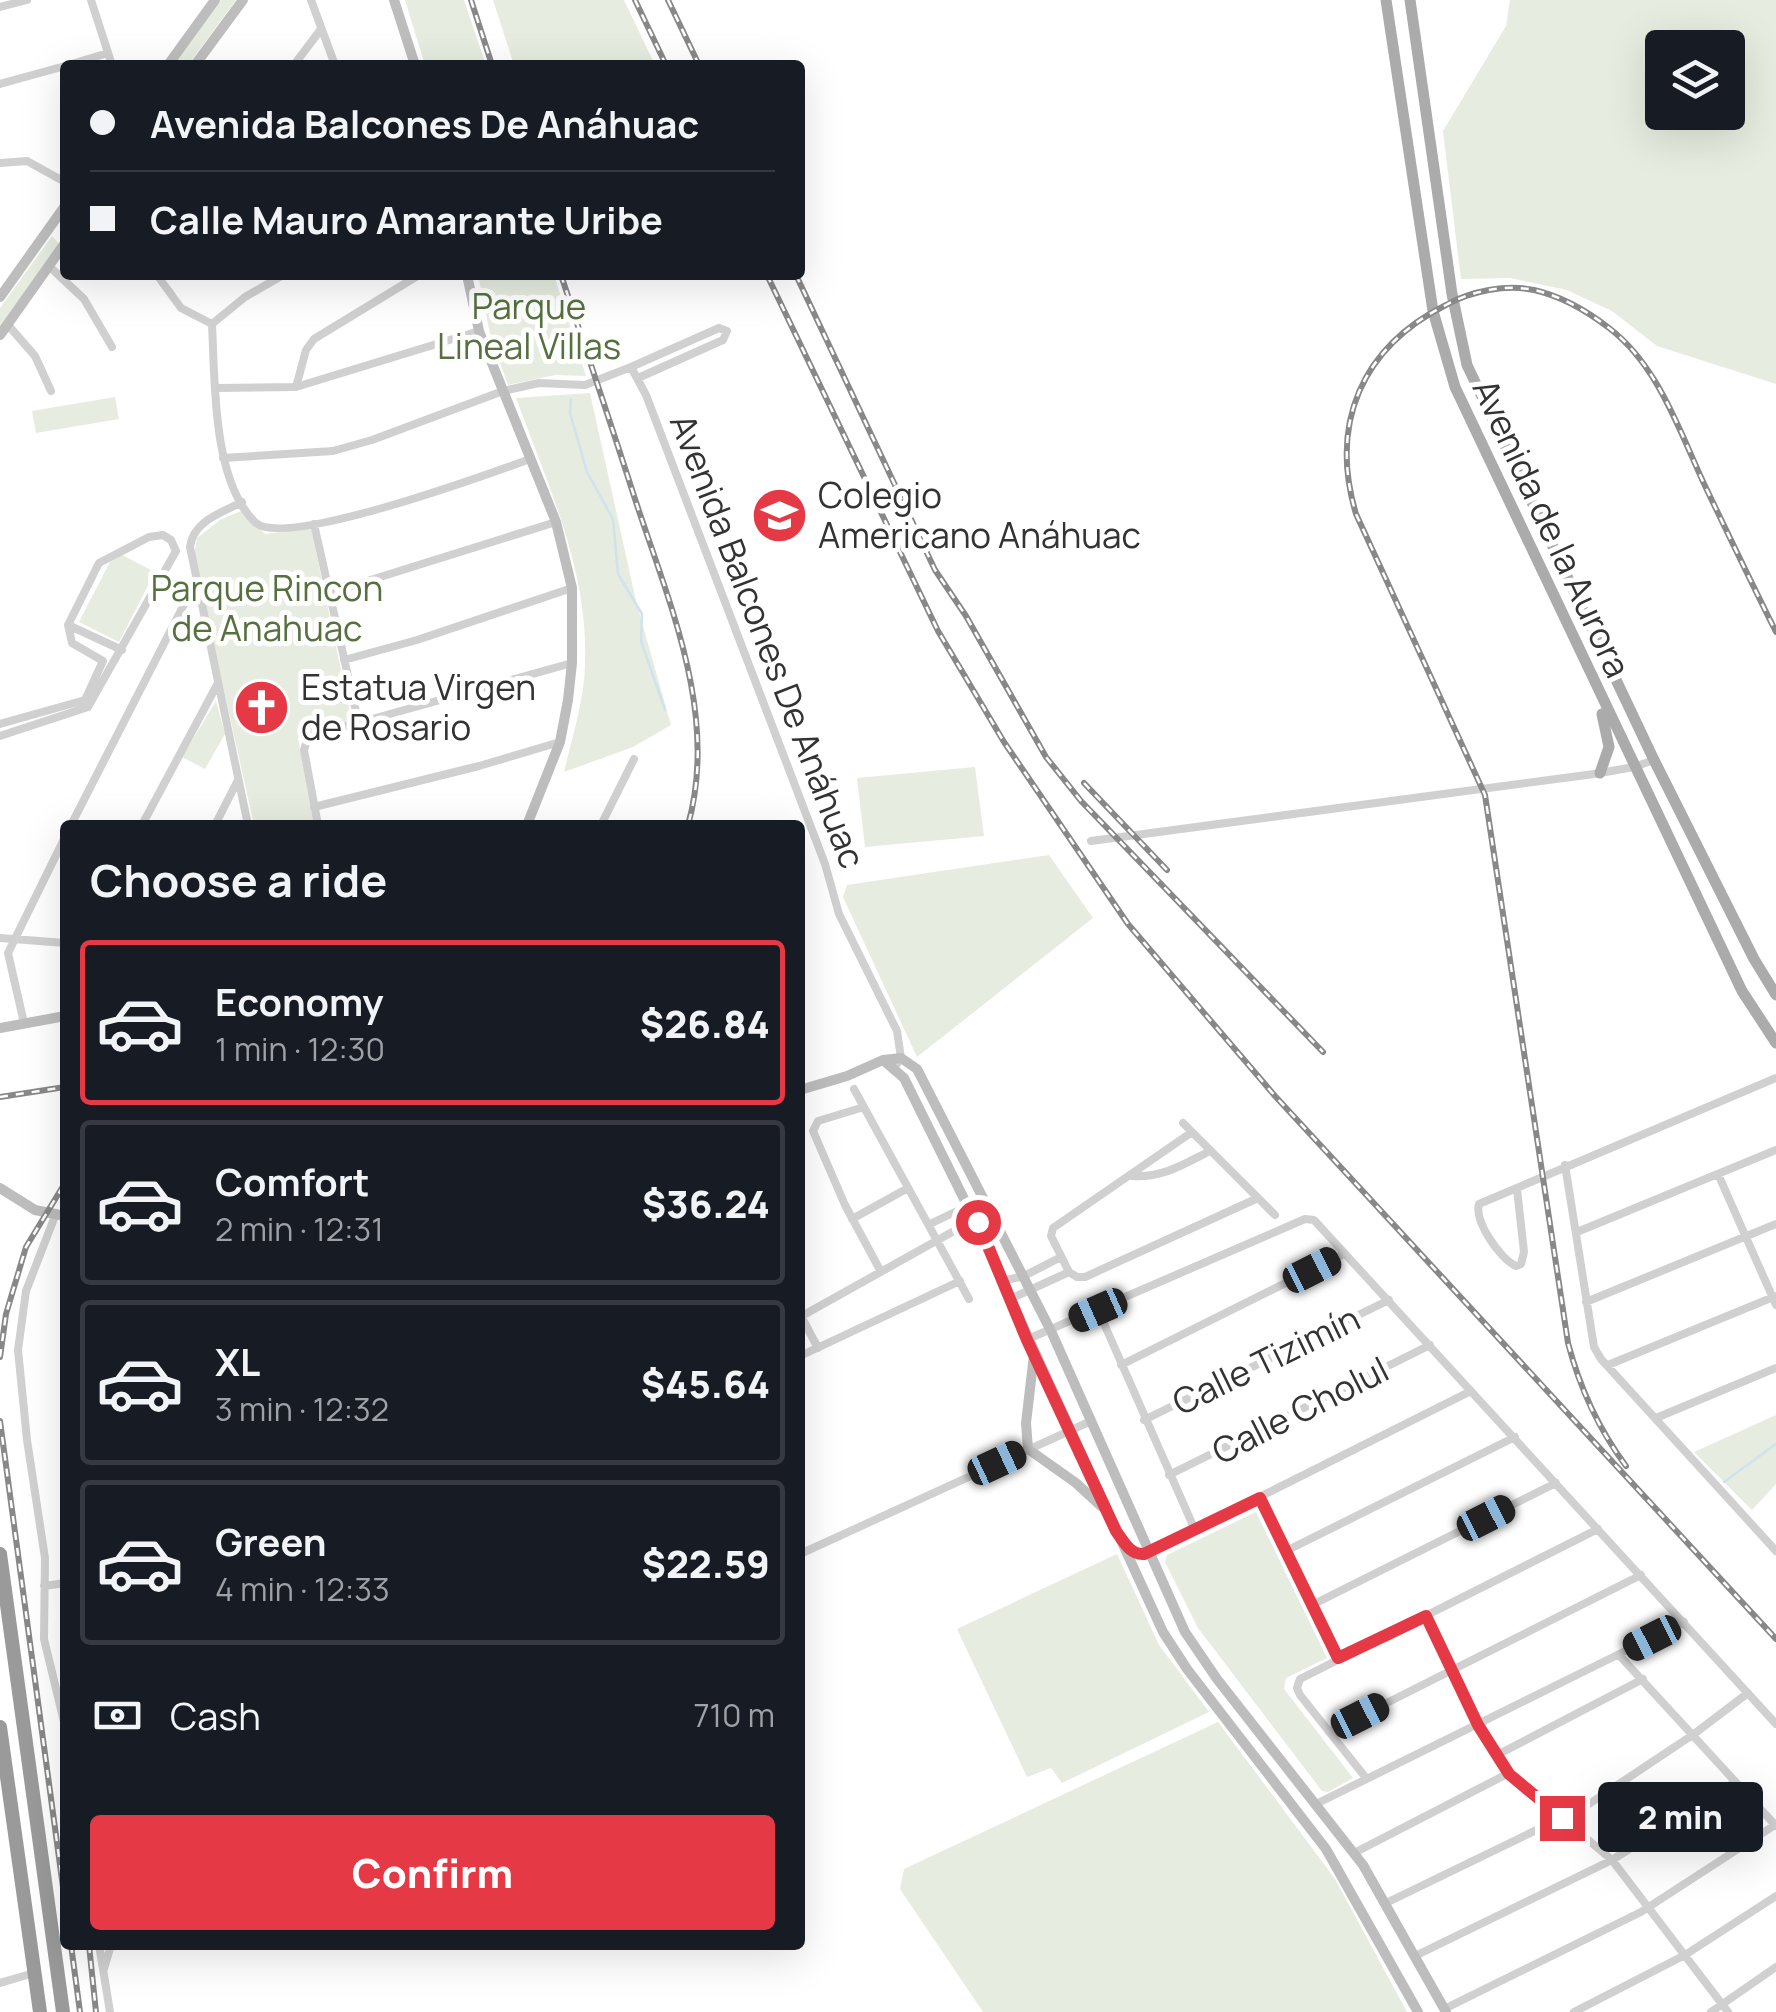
<!DOCTYPE html>
<meta charset="utf-8">
<style>
body{margin:0;font-family:Manrope,sans-serif;background:#20242c;color:#f1f3f6;height:100vh;display:flex;flex-direction:column;font-size:38px;white-space:nowrap}
*{box-sizing:border-box;margin:0}
p{font-size:32px;color:#9ea1a6}
.icon{flex:none;width:55px;height:55px;fill:none;stroke:currentColor;stroke-width:2;stroke-linecap:round;stroke-linejoin:round}
.map{position:relative;flex:1;overflow:hidden}
.sheet{position:absolute;left:60px;top:820px;width:745px;height:1130px;display:flex;flex-direction:column;background:#171b24;border-radius:10px;box-shadow:0 10px 40px #0002}
.sheet>*{flex:none}
.hud{position:absolute;left:60px;top:60px;width:745px;height:220px;border-radius:10px;box-shadow:0 10px 40px #0002;display:grid;align-content:center;height:220px;padding:0 30px;background:#171b24}
.fabs{position:absolute;left:1645px;top:30px;display:grid;gap:20px}
.fabs a{display:grid;place-items:center;width:100px;height:100px;border-radius:10px;background:#171b24;box-shadow:0 10px 40px #0002;font-size:50px}
.end{position:absolute;width:45px;height:45px;margin:-22px;border:12px solid #e63946;background:#fff;box-shadow:0 0 0 5px #fff}
.from{border-radius:50%}
.bubble{position:absolute;height:70px;border-radius:10px;background:#171b24;box-shadow:0 10px 40px #0002;font-size:32px;font-weight:800;line-height:70px;text-align:center}
.car{position:absolute;width:30px;height:60px;margin:-30px -15px;border-radius:12px;box-shadow:0 0 8px 2px #0007;background:linear-gradient(#222 24%,#8ab4d8 0 40%,#222 0 76%,#8ab4d8 0 86%,#222 0)}
.hud b{display:flex;align-items:center;gap:35px;height:95px;font-size:38px}
.hud b+b{border-top:2px solid #363941}
.hud i{width:25px;height:25px;background:#f1f3f6}
ul{padding:0;list-style:none}
li{display:flex;align-items:center;gap:30px;height:165px;margin:0 20px 15px;padding:0 10px;border:5px solid #363941;border-radius:10px}
li div{flex:1}
li b{display:block;font-size:38px}
li em{font-style:normal;font-weight:800}
li.on{border-color:#e63946}
li>.icon{width:90px;height:90px;stroke-width:1.5}
h2{padding:0 30px;font-size:45px;line-height:120px}
.pay{display:flex;align-items:center;gap:25px;height:110px;padding:0 30px;font-size:38px}
.pay p{margin-inline-start:auto}
.primary-button{display:flex;gap:20px;margin-top:auto;padding:20px 30px}
.primary-button a{flex:1;height:115px;border-radius:10px;background:#e63946;color:#fff;font-size:40px;font-weight:800;line-height:115px;text-align:center}
.map>svg:first-child{display:block}
.green{fill:#e6ecdf;fill-rule:evenodd}
.lines{fill:none;stroke-linecap:round;stroke-linejoin:round}
.stream{stroke:#cfe2ee;stroke-width:2.5}
.street{stroke:#d0d0d0;stroke-width:8}
.secondary{stroke:#bdbdbd;stroke-width:10}
.primary{stroke:#ababab;stroke-width:11}
.highway{stroke:#9a9a9a;stroke-width:14}
.rail-casing{stroke:#888;stroke-width:6}
.rail{stroke:#fff;stroke-width:2.5;stroke-dasharray:8;stroke-linecap:butt}
.route{stroke:#e63946;stroke-width:12}
.labels{text-anchor:middle;dominant-baseline:central;stroke-width:10;stroke-linejoin:round;paint-order:stroke}
.park-label{font-size:35px;fill:#56703f;stroke:#fff}
.poi-label{font-size:35px;fill:#333;stroke:#fff;text-anchor:start}
.street-label{font-size:35px;fill:#333;stroke:#fff}
</style>
<div class="map">
<svg width="1776" height="2012" viewBox="0 0 1776 2012">
<rect width="100%" height="100%" fill="#fff"/>
<!-- green -->
<path class="green" d="M221 0H236L188 65 175 64Z
M405 0H464L486 65H425Z
M493 0H624L655 65H514Z
M1510 0H1776V384L1657 346 1612 311 1567 290 1510 278 1461 279 1443 131 1506 26ZM1662 48H1728V112H1662Z
M52 236 61 246 0 330V308Z
M478 275H554L586 376 555 375 508 385 491 338Z
M590 393 636 601 671 725 633 747 564 772C572 738 584 701 585 666 589 570 548 486 516 398Z
M115 397 119 419 36 433 32 411Z
M241 511 265 534 311 528 352 722 298 738 314 825H254L194 555 197 538 220 520Z
M122 555 155 572 119 642 79 622 110 562Z
M216 701 225 734 205 769 182 757Z
M975 767 984 836 865 847 857 778Z
M1049 855 1093 918 917 1057 843 897 847 885Z
M1776 1415V1484L1752 1510 1694 1452Z
M1256 1512 1327 1658 1286 1678 1284 1689 1353 1778 1328 1792 1322 1791 1198 1628 1165 1562 1167 1555Z
M1117 1554 1159 1645 1209 1712 1062 1783 1051 1768 1027 1777 957 1629Z
M1218 1722 1335 1879 1407 2012H983L900 1889 904 1869Z"/>
<g class="lines">
<!-- stream -->
<path class="stream" d="M571 399 570 413 587 472 613 519 618 574 642 614 641 641 665 710
M1724 1482 1776 1444"/>
<!-- street -->
<path class="street" d="M91 0 112 65
M311 0 335 65
M0 7 27 0
M68 65 108 53
M294 65 321 29
M0 84 65 66
M0 163 27 161 65 182
M50 267 84 299 112 347
M157 275 181 308 212 324
M212 324C215 380 212 482 256 523 285 549 491 473 530 459
M212 324 245 297 283 275
M8 325 35 356 51 391
M631 367 719 328 727 331 723 340 638 378
M296 387 306 350 314 339 419 275
M216 388 296 387 479 331
M223 458 333 451 372 440 503 391 539 383 585 385 631 367 646 395 825 864 839 914 897 1031 901 1058 893 1070
M242 502C221 513 193 521 190 547L248 825
M314 524 359 725
M329 593 556 522
M68 625 122 650
M344 660 417 640 572 588
M0 724 85 700 103 661 72 643 68 625 99 563 149 537 163 535 171 540 176 551 88 707 0 736
M314 807 479 766 560 742
M71 825 195 583
M142 825 218 683
M215 825 238 780
M318 825 304 750 308 737 572 663
M601 825 634 759
M1091 841 1594 774 1634 767 1654 760
M0 938 65 943
M24 1023 8 953 65 837
M854 1089 969 1299
M864 1107 818 1121 813 1131 845 1205 881 1272
M1183 1123 1275 1215
M1565 1165 1594 1347 1601 1359 1776 1551
M1718 1174 1776 1305
M1132 1176C1163 1178 1184 1164 1210 1151
M1517 1189 1524 1252 1521 1264 1516 1266C1500 1259 1474 1221 1479 1204L1776 1078
M55 1216 26 1291 18 1350 27 1440 45 1558 44 1639 65 1726
M852 1219 908 1188
M930 1224 982 1199
M1577 1232 1776 1150
M1069 1272 1051 1236 1053 1228 1192 1132
M1002 1281 1024 1276 1061 1257
M1010 1299 1069 1272 1077 1277H1085L1258 1198
M1586 1302 1776 1224
M1098 1310 1195 1530
M801 1316 818 1348
M800 1317 988 1212
M1028 1339 1305 1219 1314 1220 1776 1724
M800 1356 960 1281
M1121 1365 1344 1254
M1608 1365 1776 1296
M1656 1418 1776 1368
M1144 1420 1389 1300
M1169 1475 1430 1345
M1259 1498 1339 1658
M1286 1551 1515 1437
M1150 1552 1471 1391
M800 1554 1091 1421
M44 1586 65 1583
M1312 1605 1556 1483
M1426 1616 1478 1725 1509 1773 1612 1860 1728 2012
M1619 1655 1776 1826
M1329 1732 1641 1575
M1497 1755 1643 1679
M1366 1778 1300 1695 1297 1688 1300 1679 1598 1529
M1316 1804 1684 1622
M1354 1853 1509 1773
M1386 1903 1586 1806 1694 1734 1748 1693
M99 1945 110 2012
M1415 1956 1612 1860 1735 1782
M104 1969 111 1945
M0 1983 34 1973
M1444 2009 1641 1912 1775 1825
M1574 2012 1685 1955 1776 1896
M1711 2012 1776 1967"/>
<!-- secondary -->
<path class="secondary" d="M394 0 415 65
M168 65 215 0
M195 65 243 0
M467 275 479 331 556 522 572 588V663L568 700 560 742 527 825
M0 297 65 206
M0 335 65 243
M0 1028 65 1016
M883 1060 904 1078 974 1219 1163 1632 1187 1669 1326 1849 1418 2012
M800 1090 847 1076 883 1060 901 1058 917 1069 1051 1331 1185 1632 1217 1679 1363 1865 1446 2012
M0 1188 35 1210 65 1216
M1034 1355 1026 1423 1028 1449 1076 1483 1101 1506"/>
<!-- primary -->
<path class="primary" d="M1386 0 1433 311 1455 387 1742 991 1776 1043
M1410 0 1452 294 1467 365 1654 760 1754 959 1776 995
M1600 773 1609 747 1602 714"/>
<!-- highway -->
<path class="highway" d="M0 1554 63 2012
M0 1727 40 2012"/>
<defs>
<path id="rail" d="M471 0 492 65
M635 0 666 65
M668 0 699 65
M561 275C586 350 611 424 635 499 669 603 719 715 688 825
M767 275 938 631 1004 742 1128 924 1275 1096 1776 1639
M796 275 935 570 966 616 1046 757 1081 801 1323 1052
M1084 783 1167 870
M0 1097 65 1087
M0 1357 6 1314 26 1247 65 1183
M0 1421 65 1902
M1626 1466C1598 1428 1580 1389 1568 1343L1485 795 1356 514C1329 423 1362 347 1446 305 1471 291 1506 284 1534 290 1561 296 1587 311 1609 328 1659 366 1680 433 1706 488 1729 536 1752 584 1776 632
M71 1945 80 2012
M89 1945 96 2012"/>
</defs>
<!-- rail casing -->
<use href="#rail" class="rail-casing"/>
<!-- rail -->
<use href="#rail" class="rail"/>
</g>
<g class="lines">
<!-- route -->
<path class="route" d="M978 1222 1027 1340 1116 1531C1124 1542 1130 1555 1144 1554L1260 1498 1338 1658 1426 1616 1478 1725 1509 1774 1562 1818"/>
</g>
<!-- icons -->
<defs>
<symbol id="school-disc" viewBox="-11 -11 22 22"><circle r="9.5" fill="#e63946" stroke="#fff"/><path d="M0-5L7-2L0 1L-7-2ZM-4 1L0 2.5L4 1V4Q0 6-4 4Z" fill="#fff"/></symbol>
<symbol id="church-disc" viewBox="-11 -11 22 22"><circle r="9.5" fill="#e63946" stroke="#fff"/><path d="M-1.2-6h2.4v3.5h3.3v2.4h-3.3V6h-2.4V-.1h-3.3v-2.4h3.3Z" fill="#fff"/></symbol>
</defs>
<g fill-rule="evenodd">
<use href="#school-disc" x="748" y="484" width="63" height="63"/>
<use href="#church-disc" x="230" y="676" width="63" height="63"/>
</g>
<g class="labels">
<!-- park labels -->
<g class="park-label">
<text x="529" y="306">Parque<tspan x="529" dy="40">Lineal Villas</tspan></text>
<text x="267" y="588">Parque Rincon<tspan x="267" dy="40">de Anahuac</tspan></text>
</g>
<!-- poi labels -->
<g class="poi-label">
<text x="818" y="495">Colegio<tspan x="818" dy="40">Americano Anáhuac</tspan></text>
<text x="301" y="687">Estatua Virgen<tspan x="301" dy="40">de Rosario</tspan></text>
</g>
<!-- street labels -->
<g class="street-label">
<text transform="translate(1552 528) rotate(65)">Avenida de la Aurora</text>
<text transform="translate(768 641) rotate(69)">Avenida Balcones De Anáhuac</text>
<text transform="translate(1266 1360) rotate(-26)">Calle Tizimín</text>
<text transform="translate(1300 1410) rotate(-27)">Calle Cholul</text>
</g>
</g>
</svg>
<div class="fabs">
<a><svg class="icon" aria-label="layers" viewBox="0 0 24 24"><path d="M12 4l9 5-9 5-9-5zM3 14l9 5 9-5"/></svg></a>
</div>
<i class="end from" style="left:978px;top:1222px"></i>
<i class="end" style="left:1562px;top:1818px"></i>
<div class="bubble" style="left:1598px;top:1782px;width:165px">2 min</div>
<i class="car" style="left:1312px;top:1270px;rotate:63deg"></i>
<i class="car" style="left:1098px;top:1310px;rotate:246deg"></i>
<i class="car" style="left:997px;top:1463px;rotate:65deg"></i>
<i class="car" style="left:1486px;top:1518px;rotate:63deg"></i>
<i class="car" style="left:1652px;top:1638px;rotate:243deg"></i>
<i class="car" style="left:1360px;top:1716px;rotate:63deg"></i>
<div class="hud">
<b><i class="from"></i>Avenida Balcones De Anáhuac</b>
<b><i></i>Calle Mauro Amarante Uribe</b>
</div>
<section class="sheet">
<h2>Choose a ride</h2>
<ul>
<li class="on"><svg class="icon" aria-label="car" viewBox="0 0 24 24"><path d="M5 17H2v-5l4-1 3-4h7l3 4 3 1v5h-3M9 17h6M6 11h13"/><circle cx="7" cy="17" r="2"/><circle cx="17" cy="17" r="2"/></svg><div><b>Economy</b><p>1 min · 12:30</p></div><em>$26.84</em></li>
<li><svg class="icon" aria-label="car" viewBox="0 0 24 24"><path d="M5 17H2v-5l4-1 3-4h7l3 4 3 1v5h-3M9 17h6M6 11h13"/><circle cx="7" cy="17" r="2"/><circle cx="17" cy="17" r="2"/></svg><div><b>Comfort</b><p>2 min · 12:31</p></div><em>$36.24</em></li>
<li><svg class="icon" aria-label="car" viewBox="0 0 24 24"><path d="M5 17H2v-5l4-1 3-4h7l3 4 3 1v5h-3M9 17h6M6 11h13"/><circle cx="7" cy="17" r="2"/><circle cx="17" cy="17" r="2"/></svg><div><b>XL</b><p>3 min · 12:32</p></div><em>$45.64</em></li>
<li><svg class="icon" aria-label="car" viewBox="0 0 24 24"><path d="M5 17H2v-5l4-1 3-4h7l3 4 3 1v5h-3M9 17h6M6 11h13"/><circle cx="7" cy="17" r="2"/><circle cx="17" cy="17" r="2"/></svg><div><b>Green</b><p>4 min · 12:33</p></div><em>$22.59</em></li>
</ul>
<div class="pay"><svg class="icon" aria-label="cash" viewBox="0 0 24 24"><path d="M3 7h18v10H3z"/><circle cx="12" cy="12" r="2"/></svg>Cash<p>710 m</p></div>
<div class="primary-button"><a>Confirm</a></div>
</section>
</div>
